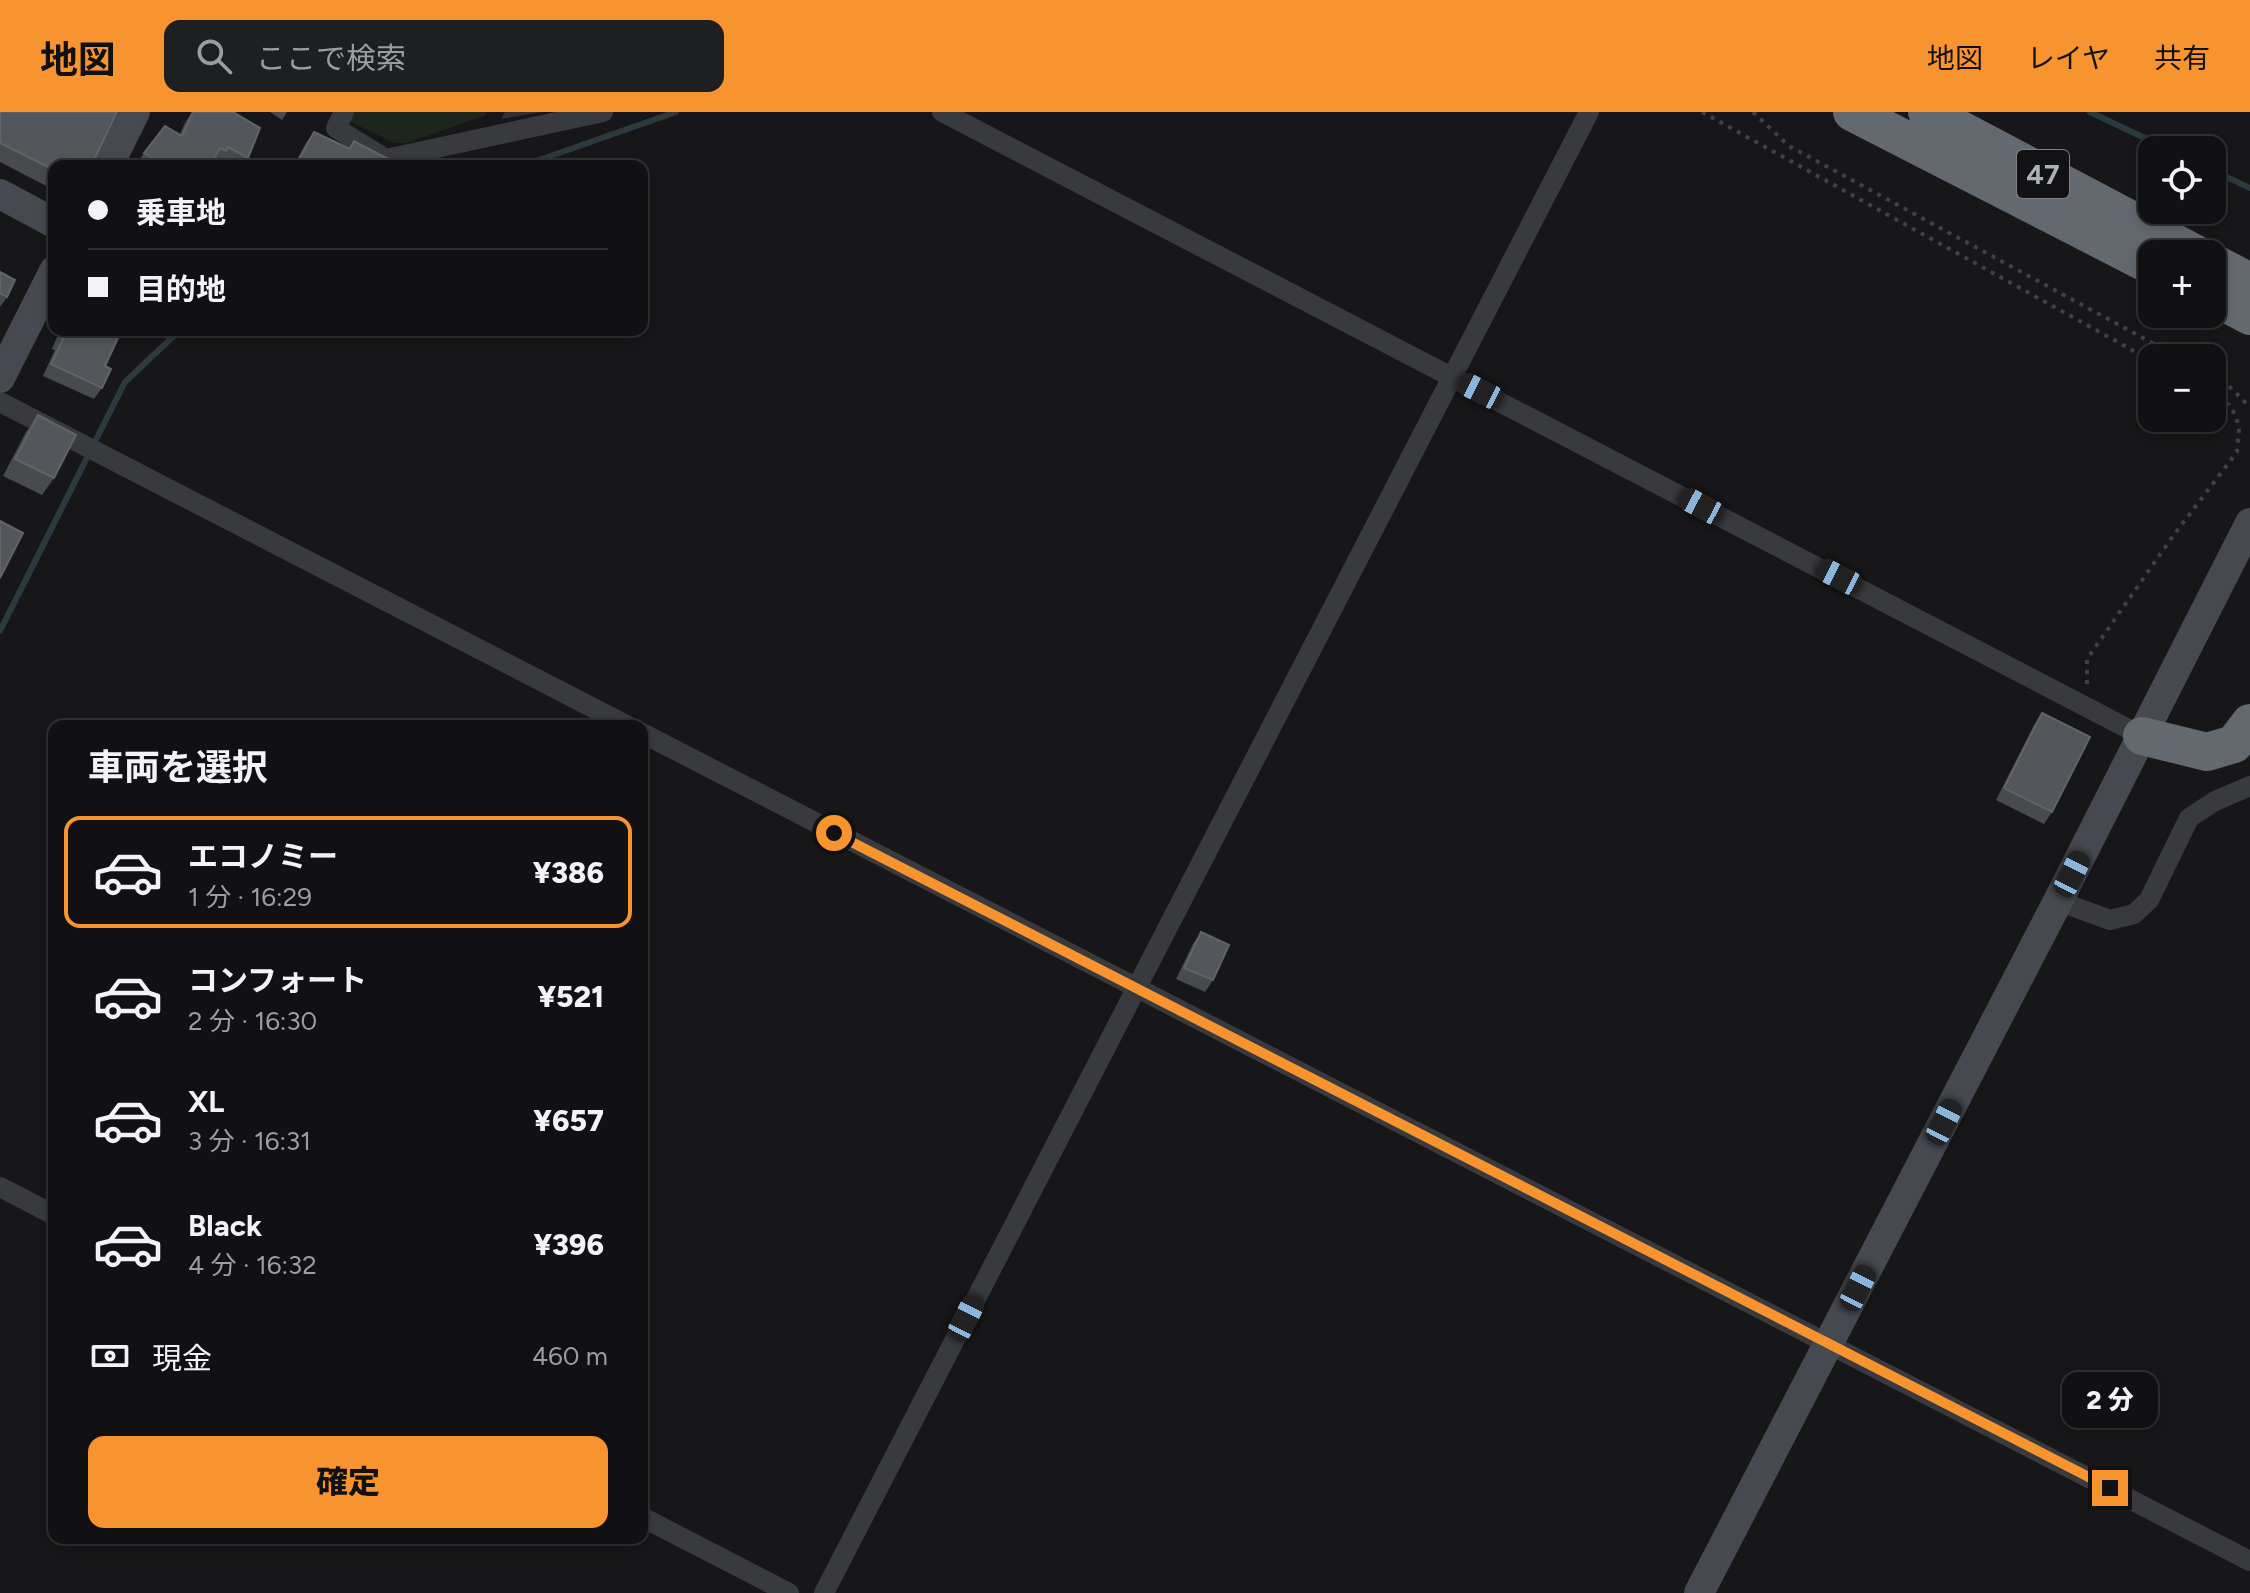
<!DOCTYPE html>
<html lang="ja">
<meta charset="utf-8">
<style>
body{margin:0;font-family:Figtree,"Noto Sans JP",sans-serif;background:#1e1f21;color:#f1f3f6;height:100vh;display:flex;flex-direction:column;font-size:30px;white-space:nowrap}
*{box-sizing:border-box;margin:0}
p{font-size:26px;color:#9c9da0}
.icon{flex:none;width:44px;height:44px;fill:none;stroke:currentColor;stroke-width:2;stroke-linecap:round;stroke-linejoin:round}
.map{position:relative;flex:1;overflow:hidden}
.drawer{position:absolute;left:48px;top:608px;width:600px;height:824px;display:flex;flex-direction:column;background:#111113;border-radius:16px;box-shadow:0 4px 12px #0003,0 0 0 2px #303133}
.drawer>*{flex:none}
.guide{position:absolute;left:48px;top:48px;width:600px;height:176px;border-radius:16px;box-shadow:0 4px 12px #0003,0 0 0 2px #303133;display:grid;align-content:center;height:176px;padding:0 40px;background:#111113}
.fabs{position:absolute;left:2138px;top:24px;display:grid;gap:16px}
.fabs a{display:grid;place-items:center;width:88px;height:88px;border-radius:16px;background:#111113;box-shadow:0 4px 12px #0003,0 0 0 2px #303133;font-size:40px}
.end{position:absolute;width:36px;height:36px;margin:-18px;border:10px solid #f89430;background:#111;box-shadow:0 0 0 4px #111}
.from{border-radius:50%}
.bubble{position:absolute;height:56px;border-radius:16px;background:#111113;box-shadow:0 4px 12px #0003,0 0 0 2px #303133;font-size:26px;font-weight:800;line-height:56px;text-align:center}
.car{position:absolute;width:24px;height:48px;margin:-24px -12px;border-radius:10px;box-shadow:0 0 6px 2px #0007;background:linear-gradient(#222 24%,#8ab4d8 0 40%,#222 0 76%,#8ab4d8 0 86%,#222 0)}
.guide b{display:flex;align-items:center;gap:28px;height:76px;font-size:30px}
.guide b+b{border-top:2px solid #303133}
.guide i{width:20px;height:20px;background:#f1f3f6}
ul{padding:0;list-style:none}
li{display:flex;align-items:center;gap:24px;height:112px;margin:0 16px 12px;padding:0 24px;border:4px solid transparent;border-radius:16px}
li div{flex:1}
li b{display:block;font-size:30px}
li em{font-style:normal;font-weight:800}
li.current{border-color:#f89430}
li>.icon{width:72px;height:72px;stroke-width:1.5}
h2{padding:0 40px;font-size:36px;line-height:96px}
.pay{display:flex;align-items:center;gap:20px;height:88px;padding:0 40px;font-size:30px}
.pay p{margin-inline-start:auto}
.action{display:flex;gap:16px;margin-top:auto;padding:16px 40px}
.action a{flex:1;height:92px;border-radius:16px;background:#f89430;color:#111;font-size:32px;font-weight:800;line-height:92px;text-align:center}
header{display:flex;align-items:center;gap:48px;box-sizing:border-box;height:112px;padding:0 40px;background:#f89430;color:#111}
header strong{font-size:38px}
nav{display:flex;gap:44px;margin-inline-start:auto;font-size:28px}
.search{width:560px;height:72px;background:#1e1f21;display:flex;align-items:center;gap:20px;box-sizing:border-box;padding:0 28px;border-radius:16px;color:#9c9da0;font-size:30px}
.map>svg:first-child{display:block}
.green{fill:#1d251d}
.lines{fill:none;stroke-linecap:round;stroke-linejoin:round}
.stream{stroke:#2c393e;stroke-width:6}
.path{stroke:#3e4145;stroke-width:4;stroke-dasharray:4 6;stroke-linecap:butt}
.street{stroke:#383a3e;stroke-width:20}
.secondary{stroke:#46494f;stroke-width:30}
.highway{stroke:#646970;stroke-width:38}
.wall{fill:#484b4e}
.shaded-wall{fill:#303134}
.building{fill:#53565a;stroke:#606469;stroke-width:2}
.route{stroke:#f89430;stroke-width:10}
.labels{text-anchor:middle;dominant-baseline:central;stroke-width:8;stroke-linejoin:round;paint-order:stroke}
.shield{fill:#121214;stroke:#7c8188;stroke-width:2}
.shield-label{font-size:28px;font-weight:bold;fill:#a9b1ba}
</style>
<header>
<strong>地図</strong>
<div class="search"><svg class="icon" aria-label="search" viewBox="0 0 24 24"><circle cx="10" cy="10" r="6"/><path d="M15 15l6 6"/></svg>ここで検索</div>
<nav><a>地図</a><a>レイヤ</a><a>共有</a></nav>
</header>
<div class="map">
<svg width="2250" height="1481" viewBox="0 0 2250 1481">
<rect width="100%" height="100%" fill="#171719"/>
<!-- green -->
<path class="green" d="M346 0H487L486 3 407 31H394L347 8Z"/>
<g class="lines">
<!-- stream -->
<path class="stream" d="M2090 0 2170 38
M522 54 676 0
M2212 58 2250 76
M0 519 125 270 180 218"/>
<!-- path -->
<path class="path" d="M1702 0 2152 249
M1753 0 1789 34 2180 246
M2212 264 2226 271 2250 295
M2087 572V547L2173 424 2237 340 2239 318 2236 304 2229 293 2212 283"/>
<!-- street -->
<path class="street" d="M344 0 336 16 386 47 603 0
M942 0 2142 624
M0 290 628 614
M642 621 2250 1449
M2058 789 2110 808 2134 802 2149 788 2189 706 2215 689 2250 674
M0 1075 54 1103
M642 1405 789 1481
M824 1481 1589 0"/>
<!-- secondary -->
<path class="secondary" d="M108 54 135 0
M0 82 54 111
M0 266 54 159
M1699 1481 2058 789 2250 411"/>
<!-- highway -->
<path class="highway" d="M1852 0 2152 154
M1927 0 2196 142
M2212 150 2250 170
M2212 184 2250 204
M2142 624 2207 640 2234 632 2250 611"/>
</g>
<!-- wall -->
<path class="wall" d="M0 0 54 54V78L0 50Z
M192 0H233L248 46 242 54H226L218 50 216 53 211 51 209 54H135L144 41 180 22 185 11Z
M270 0H287L282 8Z
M314 20 348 36 354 29 400 53 292 54 294 53 306 31Z
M0 160 7 185 0 195Z
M60 218H100L105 254 102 276 94 287 43 264 55 238 52 237Z
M38 303 54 366 42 383 3 364 26 320Z
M2042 601 2052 700 2044 712 1996 688 2034 613Z
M1201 820 1213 868 1205 880 1176 867 1193 832Z"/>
<!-- shaded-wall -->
<path class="shaded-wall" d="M505 0H541L501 7Z"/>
<!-- building -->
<path class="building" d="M0 0H117L91 54H54V58L0 31Z
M193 0H233L260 16 248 46 228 35 226 39 220 36 209 54H165L144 41 165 14 182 24Z
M314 20 350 37 354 29 400 53V54H292L293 52 296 53Z
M0 160 15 168 7 185 0 181Z
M63 218H100L118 226 105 254 111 257 102 276 51 252 63 227 60 225Z
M38 303 76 323 54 366 15 347Z
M0 409 23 421 0 466Z
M2042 601 2090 625 2052 700 2004 676Z
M1201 820 1229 833 1213 868 1184 856Z"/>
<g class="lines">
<!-- route -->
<path class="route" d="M834 721 2110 1376"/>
</g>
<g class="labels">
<!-- shield labels -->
<rect class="shield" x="2017" y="38" width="52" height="48" rx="6"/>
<g class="shield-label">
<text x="2043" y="62">47</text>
</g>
</g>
</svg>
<div class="fabs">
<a><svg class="icon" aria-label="locate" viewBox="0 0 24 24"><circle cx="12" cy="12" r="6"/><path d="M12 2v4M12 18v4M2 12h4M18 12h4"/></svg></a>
<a>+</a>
<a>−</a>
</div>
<i class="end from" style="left:834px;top:721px"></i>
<i class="end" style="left:2110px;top:1376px"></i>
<div class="bubble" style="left:2062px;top:1260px;width:96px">2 分</div>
<i class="car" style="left:1480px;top:279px;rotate:297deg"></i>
<i class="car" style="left:1701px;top:394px;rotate:298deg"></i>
<i class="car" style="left:1839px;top:465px;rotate:297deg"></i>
<i class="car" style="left:2072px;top:762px;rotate:27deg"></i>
<i class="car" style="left:1944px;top:1010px;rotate:27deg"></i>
<i class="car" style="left:1858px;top:1176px;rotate:27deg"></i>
<i class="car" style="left:966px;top:1206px;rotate:27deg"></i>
<div class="guide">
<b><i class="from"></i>乗車地</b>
<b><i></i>目的地</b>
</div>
<section class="drawer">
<h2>車両を選択</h2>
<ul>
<li class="current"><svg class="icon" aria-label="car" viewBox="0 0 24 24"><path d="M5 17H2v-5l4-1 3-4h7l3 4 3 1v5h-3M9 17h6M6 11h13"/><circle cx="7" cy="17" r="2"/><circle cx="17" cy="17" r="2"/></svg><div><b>エコノミー</b><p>1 分 · 16:29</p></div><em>¥386</em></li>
<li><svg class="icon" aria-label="car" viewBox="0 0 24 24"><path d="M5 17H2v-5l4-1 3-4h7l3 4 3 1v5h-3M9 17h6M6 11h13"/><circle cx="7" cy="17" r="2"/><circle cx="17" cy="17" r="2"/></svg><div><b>コンフォート</b><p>2 分 · 16:30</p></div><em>¥521</em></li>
<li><svg class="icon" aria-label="car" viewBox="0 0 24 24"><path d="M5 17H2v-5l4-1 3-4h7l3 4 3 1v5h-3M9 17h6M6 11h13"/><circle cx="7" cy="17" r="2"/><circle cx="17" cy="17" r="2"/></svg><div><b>XL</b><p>3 分 · 16:31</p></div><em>¥657</em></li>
<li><svg class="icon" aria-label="car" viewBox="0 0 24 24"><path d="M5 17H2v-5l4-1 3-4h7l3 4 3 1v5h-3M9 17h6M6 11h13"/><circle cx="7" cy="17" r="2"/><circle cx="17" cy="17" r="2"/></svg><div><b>Black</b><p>4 分 · 16:32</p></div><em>¥396</em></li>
</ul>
<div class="pay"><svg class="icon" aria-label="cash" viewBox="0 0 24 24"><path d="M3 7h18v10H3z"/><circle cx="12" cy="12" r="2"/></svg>現金<p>460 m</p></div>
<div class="action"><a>確定</a></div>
</section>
</div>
